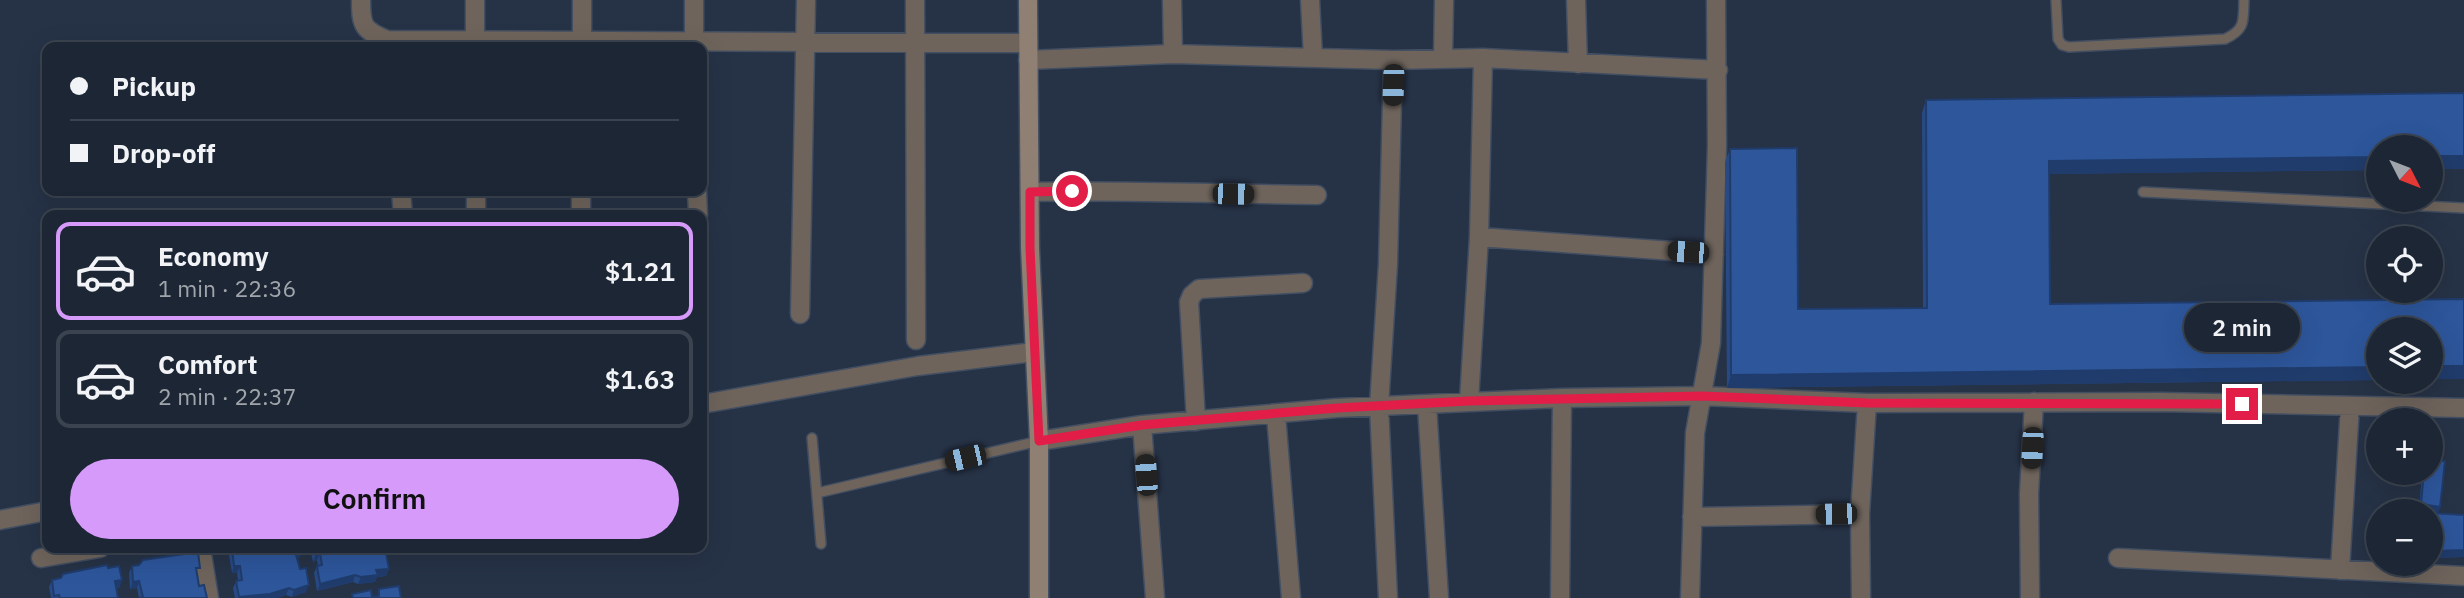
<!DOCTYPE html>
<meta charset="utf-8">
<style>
body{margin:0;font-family:"IBM Plex Sans",sans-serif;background:#252e3c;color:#f1f3f6;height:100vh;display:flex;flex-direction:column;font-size:26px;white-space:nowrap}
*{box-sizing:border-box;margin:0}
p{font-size:23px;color:#a0a5ac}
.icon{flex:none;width:38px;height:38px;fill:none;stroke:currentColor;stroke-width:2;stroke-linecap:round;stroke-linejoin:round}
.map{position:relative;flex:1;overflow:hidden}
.side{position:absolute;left:42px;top:210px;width:665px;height:343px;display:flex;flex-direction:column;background:#1c2634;border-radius:14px;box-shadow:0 7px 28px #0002,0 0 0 2px #3a434f}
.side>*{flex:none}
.hud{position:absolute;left:42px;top:42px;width:665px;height:154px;border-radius:14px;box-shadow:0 7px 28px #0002,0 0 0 2px #3a434f;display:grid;align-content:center;height:154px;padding:0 28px;background:#1c2634}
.needle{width:46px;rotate:132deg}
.fabs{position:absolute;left:2366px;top:135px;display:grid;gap:14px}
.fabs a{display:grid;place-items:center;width:77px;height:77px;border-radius:50%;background:#1c2634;box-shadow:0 7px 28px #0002,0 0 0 2px #3a434f;font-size:35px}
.end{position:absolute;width:32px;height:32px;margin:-16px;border:9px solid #e11d48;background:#fff;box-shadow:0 0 0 4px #fff}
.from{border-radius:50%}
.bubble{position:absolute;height:49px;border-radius:24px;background:#1c2634;box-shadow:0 7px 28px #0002,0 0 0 2px #3a434f;font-size:23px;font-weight:600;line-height:49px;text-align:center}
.car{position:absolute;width:21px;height:42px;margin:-21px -10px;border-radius:9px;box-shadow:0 0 5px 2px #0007;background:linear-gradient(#222 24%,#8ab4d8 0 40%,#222 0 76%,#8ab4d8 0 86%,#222 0)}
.hud b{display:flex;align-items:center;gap:24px;height:66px;font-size:26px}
.hud b+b{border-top:2px solid #3a434f}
.hud i{width:18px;height:18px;background:#f1f3f6}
ul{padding:12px 0 0;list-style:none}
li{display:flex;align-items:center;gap:21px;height:98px;margin:0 14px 10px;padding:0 14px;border:4px solid #3a434f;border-radius:14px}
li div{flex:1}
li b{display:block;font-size:26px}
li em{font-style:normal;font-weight:600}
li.on{border-color:#d69bfa}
li>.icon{width:63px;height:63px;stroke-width:1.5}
.button{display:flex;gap:14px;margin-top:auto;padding:14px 28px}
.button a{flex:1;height:80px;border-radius:42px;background:#d69bfa;color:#111;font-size:28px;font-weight:600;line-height:80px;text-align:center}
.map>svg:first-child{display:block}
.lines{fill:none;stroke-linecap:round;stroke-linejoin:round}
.lane-casing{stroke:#424e61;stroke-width:12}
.street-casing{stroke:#424e61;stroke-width:21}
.secondary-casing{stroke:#424e61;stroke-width:21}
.lane{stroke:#6e645c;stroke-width:9}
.street{stroke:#6e645c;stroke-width:18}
.secondary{stroke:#907f73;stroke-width:18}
.wall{fill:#274a85}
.shaded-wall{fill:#203c6c}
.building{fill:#2d569b;stroke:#203c6c;stroke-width:2}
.route{stroke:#e11d48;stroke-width:9}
</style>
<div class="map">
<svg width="2464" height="598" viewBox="0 0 2464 598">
<rect width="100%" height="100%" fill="#263246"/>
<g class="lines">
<defs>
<path id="lane" d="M2056 0 2058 39 2062 45 2069 47 2225 39C2246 29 2243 21 2244 0
M2143 192 2464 208
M812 438 821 544
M817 493 1039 441"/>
<path id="street" d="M361 0C361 26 363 30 387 40L1028 43
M694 0V47
M915 0 916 340
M1172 0 1173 54
M1310 0 1313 57
M1576 0 1578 64
M475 47V0
M582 47V0
M1443 59 1444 0
M1028 60 1173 54 1393 60 1483 58 1718 70
M401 191 403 215
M476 191V215
M697 191 698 215
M1030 192C1125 190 1221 194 1317 195
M581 215V191
M1479 237 1714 254
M800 314 806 0
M1469 401 1479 237 1483 58
M702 404 918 366 1034 352
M1427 405 1439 598
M1276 415 1291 598
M1196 421 1189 302 1192 295 1199 289 1303 283
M1142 425 1155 598
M1039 441 1142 425 1337 408 1562 398 1702 396 1867 403 2161 402 2464 408
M1692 517 1860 514
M0 520 47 511
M201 548 209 598
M41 558 100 548
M2118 558 2464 576
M2340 570 2350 406
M1388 598 1379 406 1388 264 1393 60
M1560 598 1562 398
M1690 598 1695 433 1711 343 1717 145 1716 0
M1861 598 1860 514 1867 403
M2030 598 2029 494 2034 402"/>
<path id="secondary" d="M1028 0 1030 248 1039 441V598"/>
</defs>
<!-- lane casing -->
<use href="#lane" class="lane-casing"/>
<!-- street casing -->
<use href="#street" class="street-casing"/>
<!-- secondary casing -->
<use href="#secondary" class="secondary-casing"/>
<!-- lane -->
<use href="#lane" class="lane"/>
<!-- street -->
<use href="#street" class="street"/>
<!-- secondary -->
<use href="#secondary" class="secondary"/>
</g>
<!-- wall -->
<path class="wall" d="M2464 93V169H2431V147H2378V170L2049 174 2050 304 2464 299V379H2431V329H2378V380L1727 388 1725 162 1730 149 1797 148 1798 309 1923 308 1922 113 1926 100Z
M2422 472H2431L2440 507 2438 513 2464 557 2431 558V511H2419Z
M232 548 302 550 300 557 297 558 306 592 292 597 286 595 277 598H235L233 588 236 581 238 580 237 573H232L229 555Z
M310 548H379L380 553 389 569 386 576 377 577 375 582 358 584 353 582 317 591 314 573 317 566H318L317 560 313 562Z
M132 566 198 575 199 586 139 598 137 588 130 589 129 573Z
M52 580 120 587 116 588 118 598H51L49 587Z"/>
<!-- shaded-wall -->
<path class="shaded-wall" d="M2431 156H2464V169H2431Z
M2378 157V170L2045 174 2049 161Z
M2431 366H2464V379H2431Z
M2378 367V380L1727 388 1731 375Z
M2421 504 2440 507 2438 514 2431 513V511H2419Z
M302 550 300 557 293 558 295 551Z
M2464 550V557L2431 558V551Z
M320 553 317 560 313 562 316 555Z
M234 566H240L237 573H232Z
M389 569 386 576 377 577 375 582 358 584 361 577 376 570Z
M355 575 353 582 317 591 320 584Z
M122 580 120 587 112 588 115 581Z
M139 581 137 588 130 589 133 582Z
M309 585 306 592 292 597 294 590Z
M289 588 286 595 277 598H238L239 597Z"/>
<!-- building -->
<path class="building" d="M2464 93V156H2431V147H2378V157L2049 161 2050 304 2464 299V366H2431V329H2378V367L1731 375 1730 149 1797 148 1798 309 1927 308 1926 100Z
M2431 461H2445L2440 507 2421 504 2424 472H2431Z
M2431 513 2464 515V550L2431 551Z
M232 548H302V550L295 551 300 569 306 568 309 585 294 590 289 588 270 594 239 597 236 581 242 580 240 566H234Z
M314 548H379L380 553H386L389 569 376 570 378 575 361 577 355 575 320 584 317 566 322 565 320 553 316 555Z
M198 552 200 568H196L199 586 204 585 207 598H139L143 597 139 581 133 582 132 566 139 565 143 560Z
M107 565 108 568 119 566 122 580 115 581 118 598H60L59 595 54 596 52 580 61 578 63 574Z
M399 586 401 598H353L352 594 371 590 372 597 379 596V589Z"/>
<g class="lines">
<!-- route -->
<path class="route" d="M1072 191 1030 192V248L1039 441 1142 425 1337 408 1469 401 1702 396 1867 403 2242 404"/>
</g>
</svg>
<div class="fabs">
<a><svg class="needle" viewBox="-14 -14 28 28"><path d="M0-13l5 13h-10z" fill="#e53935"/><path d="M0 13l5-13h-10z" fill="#a0a5ac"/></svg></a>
<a><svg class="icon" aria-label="locate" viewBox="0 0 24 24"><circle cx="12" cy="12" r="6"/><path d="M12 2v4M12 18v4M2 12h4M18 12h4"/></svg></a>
<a><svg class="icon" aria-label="layers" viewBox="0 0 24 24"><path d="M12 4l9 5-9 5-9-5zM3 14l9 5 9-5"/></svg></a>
<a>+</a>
<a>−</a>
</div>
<i class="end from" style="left:1072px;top:191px"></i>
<i class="end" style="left:2242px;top:404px"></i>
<div class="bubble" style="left:2184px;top:303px;width:116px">2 min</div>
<i class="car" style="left:1393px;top:85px;rotate:182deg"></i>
<i class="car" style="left:1233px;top:194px;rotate:91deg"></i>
<i class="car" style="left:1688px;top:252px;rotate:274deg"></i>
<i class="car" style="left:2032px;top:448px;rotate:183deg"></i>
<i class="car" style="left:965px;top:458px;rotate:257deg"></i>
<i class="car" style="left:1146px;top:475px;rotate:356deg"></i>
<i class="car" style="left:1836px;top:514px;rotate:269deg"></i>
<div class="hud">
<b><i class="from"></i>Pickup</b>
<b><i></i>Drop-off</b>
</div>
<section class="side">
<ul>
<li class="on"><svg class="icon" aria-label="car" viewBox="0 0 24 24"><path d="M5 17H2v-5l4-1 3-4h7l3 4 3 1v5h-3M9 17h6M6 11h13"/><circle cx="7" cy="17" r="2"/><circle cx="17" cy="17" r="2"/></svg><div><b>Economy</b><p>1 min · 22:36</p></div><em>$1.21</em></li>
<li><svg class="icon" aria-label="car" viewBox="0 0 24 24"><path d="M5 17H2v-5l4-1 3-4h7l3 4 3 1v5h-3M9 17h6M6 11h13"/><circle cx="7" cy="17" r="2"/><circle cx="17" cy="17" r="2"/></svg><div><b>Comfort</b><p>2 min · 22:37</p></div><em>$1.63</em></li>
</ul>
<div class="button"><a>Confirm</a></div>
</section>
</div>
